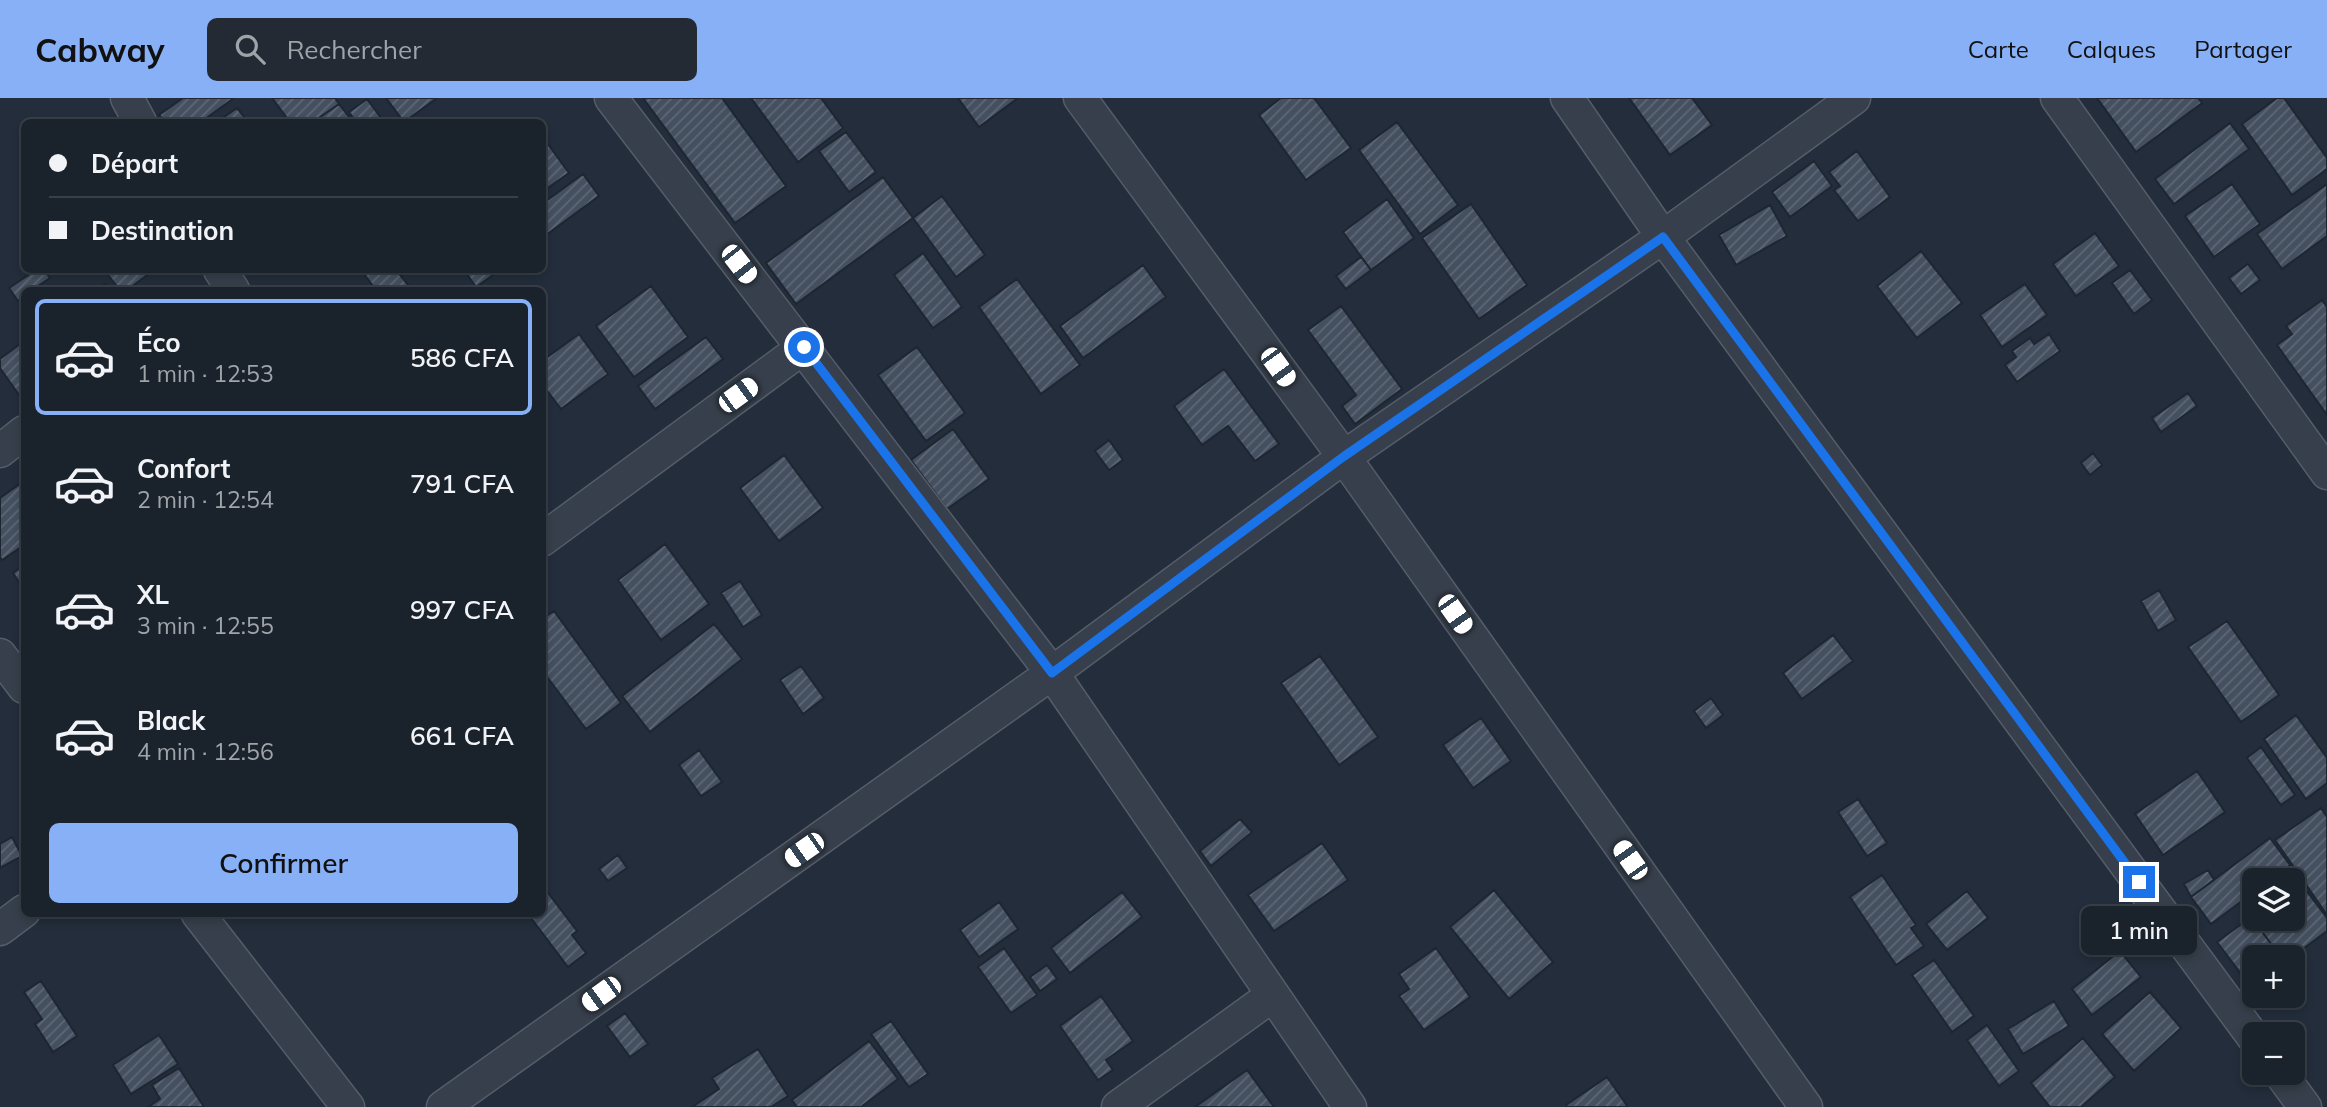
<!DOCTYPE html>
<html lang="fr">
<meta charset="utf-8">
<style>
body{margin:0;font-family:Mulish,sans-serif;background:#232a34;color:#f1f3f6;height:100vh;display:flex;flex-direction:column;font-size:26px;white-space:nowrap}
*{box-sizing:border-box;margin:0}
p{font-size:23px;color:#9fa4a9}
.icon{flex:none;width:38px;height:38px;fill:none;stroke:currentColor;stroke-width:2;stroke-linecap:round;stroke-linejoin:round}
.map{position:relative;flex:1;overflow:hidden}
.details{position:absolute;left:21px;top:189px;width:525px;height:630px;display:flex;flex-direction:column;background:#1a222c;border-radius:10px;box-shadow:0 4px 10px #0003,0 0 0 2px #383f48}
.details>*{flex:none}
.banner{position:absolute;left:21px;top:21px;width:525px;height:154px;border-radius:10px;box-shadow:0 4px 10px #0003,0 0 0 2px #383f48;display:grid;align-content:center;height:154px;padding:0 28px;background:#1a222c}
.buttons{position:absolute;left:2242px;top:770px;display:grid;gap:14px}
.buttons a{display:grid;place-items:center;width:63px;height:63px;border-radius:10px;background:#1a222c;box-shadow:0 4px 10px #0003,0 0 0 2px #383f48;font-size:35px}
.end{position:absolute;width:32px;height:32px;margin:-16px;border:9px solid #1a73e8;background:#fff;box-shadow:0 0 0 4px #fff}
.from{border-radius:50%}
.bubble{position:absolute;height:49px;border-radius:10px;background:#1a222c;box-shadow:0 4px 10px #0003,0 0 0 2px #383f48;font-size:23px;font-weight:600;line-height:49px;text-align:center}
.car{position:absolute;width:21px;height:42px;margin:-21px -10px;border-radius:9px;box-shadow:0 0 5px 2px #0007;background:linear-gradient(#fff 24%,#345 0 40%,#fff 0 76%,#345 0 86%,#fff 0)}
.banner b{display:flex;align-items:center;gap:24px;height:66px;font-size:26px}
.banner b+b{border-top:2px solid #383f48}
.banner i{width:18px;height:18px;background:#f1f3f6}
ul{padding:12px 0 0;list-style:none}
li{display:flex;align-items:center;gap:21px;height:116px;margin:0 14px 10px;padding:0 14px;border:4px solid transparent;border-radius:10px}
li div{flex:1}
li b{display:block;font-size:26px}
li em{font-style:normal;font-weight:600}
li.active{border-color:#87b0f6}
li>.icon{width:63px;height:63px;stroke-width:1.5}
.action{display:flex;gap:14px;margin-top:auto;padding:14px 28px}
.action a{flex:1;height:80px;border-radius:10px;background:#87b0f6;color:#111;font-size:28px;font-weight:600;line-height:80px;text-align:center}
header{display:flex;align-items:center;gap:42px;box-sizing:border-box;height:98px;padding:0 35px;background:#87b0f6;color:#111}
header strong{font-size:33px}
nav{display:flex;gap:38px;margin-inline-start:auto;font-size:24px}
.search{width:490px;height:63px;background:#232a34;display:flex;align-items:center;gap:18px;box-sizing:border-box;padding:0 24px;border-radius:10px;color:#9fa4a9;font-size:26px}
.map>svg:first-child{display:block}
.building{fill:url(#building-hatch);stroke:#1e2632;stroke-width:2}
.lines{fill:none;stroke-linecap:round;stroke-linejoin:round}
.street-casing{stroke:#555d69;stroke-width:35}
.street{stroke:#363f4b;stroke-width:32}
.route{stroke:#1a73e8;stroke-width:9}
</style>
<header>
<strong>Cabway</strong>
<div class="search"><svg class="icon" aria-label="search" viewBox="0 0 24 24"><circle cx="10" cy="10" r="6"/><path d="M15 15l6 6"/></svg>Rechercher</div>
<nav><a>Carte</a><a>Calques</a><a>Partager</a></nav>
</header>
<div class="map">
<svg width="2327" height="1009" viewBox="0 0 2327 1009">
<defs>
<pattern id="building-hatch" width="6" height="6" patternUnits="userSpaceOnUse" patternTransform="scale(1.75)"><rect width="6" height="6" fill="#445060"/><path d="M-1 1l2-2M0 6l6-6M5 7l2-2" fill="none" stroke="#5d6775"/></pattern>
</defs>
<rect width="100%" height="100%" fill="#232d3b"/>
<!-- building -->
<path class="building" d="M183 0H234L201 24H165L159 17Z
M272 0H335L339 6 313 24H290Z
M386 0H437L404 24Z
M643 0H722L786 88 735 125Z
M751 0H821L843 30 798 64Z
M958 0H1018L979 29Z
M1281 0H1314L1351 50 1306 82 1259 17Z
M1629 0H1692L1712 27 1670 57Z
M2097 0H2198L2202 5 2136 54Z
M2277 0H2284L2327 60V71L2292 97 2242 26Z
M367 1 384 24H356L349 14Z
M339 6 353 24H313Z
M237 10 248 24H217Z
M1397 24 1458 107 1420 136 1359 52Z
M2230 25 2249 51 2174 106 2155 81Z
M846 34 876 74 849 94 819 53Z
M542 38 569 75 542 94Z
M1857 53 1890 99 1858 123 1834 92 1840 88 1829 74Z
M1814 63 1832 88 1790 119 1772 94Z
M583 76 599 98 542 140V106Z
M883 79 913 120 796 206 766 165Z
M2232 86 2260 126 2214 159 2185 118Z
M2327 86V138L2282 171 2257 136Z
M942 98 985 157 956 179 913 120Z
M1387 101 1414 140 1371 172 1343 134Z
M1471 106 1527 187 1479 221 1422 140Z
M1770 107 1787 138 1736 167 1719 137Z
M2095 135 2119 168 2076 198 2053 166Z
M1921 153 1962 205 1917 240 1877 188Z
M923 155 962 209 933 230 894 177Z
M1361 159 1371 172 1346 191 1336 178Z
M2248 166 2260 182 2241 196 2229 180Z
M1143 167 1166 199 1083 260 1060 228Z
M36 172H44L50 180 32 192H24V198L18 203 9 190Z
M104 172H154L127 192H120Z
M361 172H396L412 192H376Z
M464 172H500L476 189Z
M2130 172 2152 202 2134 216 2112 185Z
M1017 181 1080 267 1041 296 979 209Z
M105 186 110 192H96Z
M2025 186 2047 217 2002 249 1980 217Z
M651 188 688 239 634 279 596 228Z
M2322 202 2327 209V317L2277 247 2292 236 2286 228Z
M1341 208 1402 291 1355 326 1342 308 1356 297 1308 232Z
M579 236 608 276 561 311 542 286V263Z
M2049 236 2060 253 2017 284 2005 267 2016 259 2012 253 2030 240 2034 246Z
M706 239 723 261 655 311 638 288Z
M24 243V304L0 270V261Z
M917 249 965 315 926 343 878 277Z
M1224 271 1279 346 1255 363 1228 328 1202 347 1174 308Z
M2188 295 2197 308 2161 334 2152 320Z
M953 331 989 381 947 411 911 362Z
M1109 342 1123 362 1109 372 1095 353Z
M2093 355 2102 367 2090 377 2081 365Z
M784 357 823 410 779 443 740 390Z
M24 383V447L2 462 0 459V400Z
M665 446 709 506 661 542 618 482Z
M24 467V492L13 475Z
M740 483 762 517 743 529 721 495Z
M2159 492 2176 522 2158 533 2141 503Z
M554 513 621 605 586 631 542 572V521Z
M2227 523 2279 597 2241 624 2188 549Z
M714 526 742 561 650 634 622 598Z
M1833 537 1853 563 1802 601 1783 575Z
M1320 558 1378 639 1339 667 1281 585Z
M801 568 824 600 803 616 780 582Z
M1711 600 1723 617 1706 630 1694 613Z
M2296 617 2327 660V685L2306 701 2264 641Z
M1481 620 1511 663 1473 690 1443 647Z
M2261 649 2295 697 2281 707 2247 660Z
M699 652 722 684 701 698 679 667Z
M2197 673 2225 714 2163 757 2135 716Z
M1858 701 1887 745 1867 758 1838 714Z
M2321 710 2327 719V817L2275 742Z
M1240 721 1252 734 1211 768 1200 753Z
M12 739 22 758 0 770V746Z
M2270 740 2290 767 2270 782H2254V794L2211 826 2191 799Z
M1322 745 1348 782 1274 833 1248 797Z
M618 757 627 770 608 783 599 771Z
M2208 772 2214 782 2191 799 2184 786Z
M1882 777 1916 827 1911 830 1924 848 1896 867 1850 799Z
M2299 783 2327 820V833L2292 859H2281L2251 819 2254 817V821H2292V788Z
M542 787 577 833 572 837 586 855 568 869 528 816H542Z
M1494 792 1553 864 1509 901 1450 829Z
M1967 793 1988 820 1947 852 1926 826Z
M1122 794 1142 819 1070 875 1051 850Z
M999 804 1018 831 979 859 960 832Z
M2251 819 2281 859H2254V886L2251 889 2217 844Z
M1004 850 1037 897 1011 915 978 869Z
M1436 850 1470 899 1424 932 1399 898 1409 891 1399 876Z
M2120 853 2141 879 2092 917 2072 891Z
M1934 862 1974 918 1952 934 1912 877Z
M1047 867 1057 881 1040 893 1030 879Z
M41 883 77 938 53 954 35 926 42 921 24 894Z
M2150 894 2181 930 2134 973 2102 936Z
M1101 898 1133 943 1106 962 1113 972 1098 982 1060 928Z
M2054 903 2069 928 2023 956 2008 931Z
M625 915 648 946 630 959 607 928Z
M891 923 928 976 909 989 871 936Z
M1987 927 2019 973 1999 988 1967 942Z
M159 937 178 966 131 996 113 967Z
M2083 940 2115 979 2081 1009H2050L2031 985Z
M869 943 898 981 861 1009H797L792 1002Z
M758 951 788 998 771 1009H692L719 991 712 980Z
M179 970 204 1009H148L160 1001 152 987Z
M1247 972 1274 1009H1195Z
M1607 979 1628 1009H1567L1566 1007Z"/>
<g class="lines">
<defs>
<path id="street" d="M127 0 140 24
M611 0 1052 575 1350 1009
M1080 0 1344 359 1806 1009
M1567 0 1663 139 2254 940
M2057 0 2327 375
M220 172 233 192
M0 353 24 334
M542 442 804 249
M0 557 24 589
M198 816 348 1009
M0 831 24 813
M2280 975 2305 1009
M443 1009 1052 575 1344 359 1663 139 1854 0
M1118 1009 1273 897"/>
</defs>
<!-- street casing -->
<use href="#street" class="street-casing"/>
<!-- street -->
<use href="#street" class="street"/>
</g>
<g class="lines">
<!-- route -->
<path class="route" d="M804 249 1052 575 1343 359 1663 139 2139 784"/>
</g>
</svg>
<div class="buttons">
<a><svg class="icon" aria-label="layers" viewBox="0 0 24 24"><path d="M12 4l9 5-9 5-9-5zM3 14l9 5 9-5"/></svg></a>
<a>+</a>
<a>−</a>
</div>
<i class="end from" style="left:804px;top:249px"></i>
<i class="end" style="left:2139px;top:784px"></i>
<div class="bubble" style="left:2081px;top:808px;width:116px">1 min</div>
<i class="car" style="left:739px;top:166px;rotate:142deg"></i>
<i class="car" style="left:1278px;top:269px;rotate:144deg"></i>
<i class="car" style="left:738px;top:297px;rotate:54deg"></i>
<i class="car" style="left:1455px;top:516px;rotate:145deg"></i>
<i class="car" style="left:804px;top:752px;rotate:235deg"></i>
<i class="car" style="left:1630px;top:762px;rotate:325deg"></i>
<i class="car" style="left:601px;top:896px;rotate:234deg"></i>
<div class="banner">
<b><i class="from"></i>Départ</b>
<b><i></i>Destination</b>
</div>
<section class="details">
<ul>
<li class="active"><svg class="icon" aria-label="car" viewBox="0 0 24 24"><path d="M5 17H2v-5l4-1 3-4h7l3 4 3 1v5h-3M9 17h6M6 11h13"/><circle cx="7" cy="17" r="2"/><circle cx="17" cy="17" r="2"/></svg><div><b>Éco</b><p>1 min · 12:53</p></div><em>586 CFA</em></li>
<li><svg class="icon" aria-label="car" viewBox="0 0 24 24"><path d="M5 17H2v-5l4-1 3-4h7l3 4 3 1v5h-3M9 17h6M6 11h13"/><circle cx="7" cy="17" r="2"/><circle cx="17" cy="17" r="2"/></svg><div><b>Confort</b><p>2 min · 12:54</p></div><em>791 CFA</em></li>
<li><svg class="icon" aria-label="car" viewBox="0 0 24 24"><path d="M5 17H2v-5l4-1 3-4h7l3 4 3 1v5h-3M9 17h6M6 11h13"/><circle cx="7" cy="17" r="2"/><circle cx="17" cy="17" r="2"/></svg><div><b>XL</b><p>3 min · 12:55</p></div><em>997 CFA</em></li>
<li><svg class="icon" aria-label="car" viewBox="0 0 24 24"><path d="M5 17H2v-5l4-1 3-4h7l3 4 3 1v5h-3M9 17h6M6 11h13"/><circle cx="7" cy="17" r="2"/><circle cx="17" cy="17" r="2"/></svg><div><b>Black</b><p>4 min · 12:56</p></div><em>661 CFA</em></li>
</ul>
<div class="action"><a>Confirmer</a></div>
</section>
</div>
